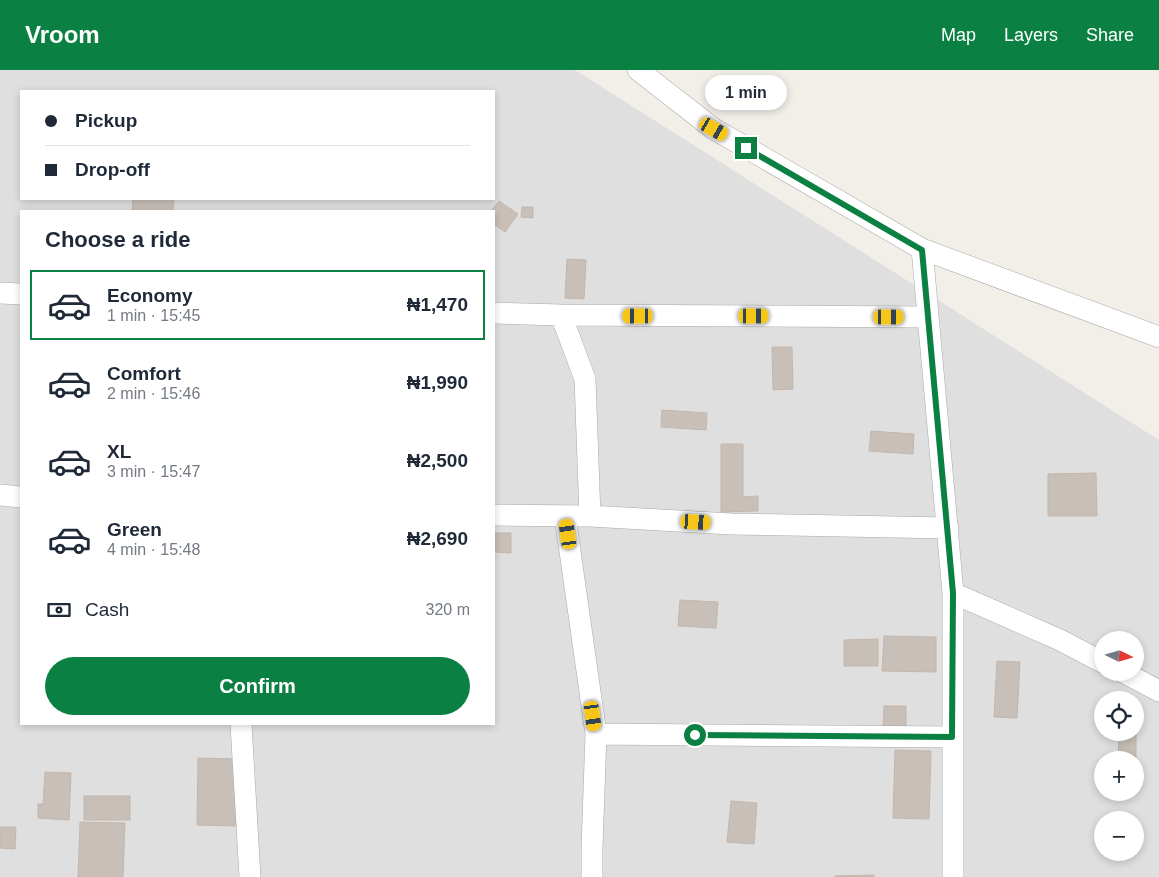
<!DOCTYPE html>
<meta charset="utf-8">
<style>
body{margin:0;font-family:Helvetica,sans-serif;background:#f2f2f3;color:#1f2937;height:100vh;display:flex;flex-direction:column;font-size:19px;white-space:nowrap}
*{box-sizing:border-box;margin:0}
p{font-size:16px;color:#747a83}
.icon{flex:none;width:28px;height:28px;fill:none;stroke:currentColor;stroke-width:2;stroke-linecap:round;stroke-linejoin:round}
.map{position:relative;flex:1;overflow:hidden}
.side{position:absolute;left:20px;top:140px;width:475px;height:515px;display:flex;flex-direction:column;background:#fff;border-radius:0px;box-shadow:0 2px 8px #0003}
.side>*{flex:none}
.guide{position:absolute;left:20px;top:20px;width:475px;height:110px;border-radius:0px;box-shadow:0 2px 8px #0003;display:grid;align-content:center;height:110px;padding:0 25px;background:#fff}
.needle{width:32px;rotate:95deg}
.controls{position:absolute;left:1094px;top:561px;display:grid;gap:10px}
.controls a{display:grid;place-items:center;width:50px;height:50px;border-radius:50%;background:#fff;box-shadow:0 2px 8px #0003;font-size:25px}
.end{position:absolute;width:22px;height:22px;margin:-11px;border:6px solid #0b8043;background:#fff;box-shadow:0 0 0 2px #fff}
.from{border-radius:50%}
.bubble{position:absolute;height:35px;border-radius:18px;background:#fff;box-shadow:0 2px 8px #0003;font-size:16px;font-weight:700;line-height:35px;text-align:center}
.car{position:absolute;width:15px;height:30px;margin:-15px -8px;border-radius:6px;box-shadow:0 0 4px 1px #0007;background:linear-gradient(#f5c518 24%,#345 0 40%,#f5c518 0 76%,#345 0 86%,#f5c518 0)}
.guide b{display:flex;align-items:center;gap:18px;height:48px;font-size:19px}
.guide b+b{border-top:1px solid #e0e1e3}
.guide i{width:12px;height:12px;background:#1f2937}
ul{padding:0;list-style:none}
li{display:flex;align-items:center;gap:15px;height:70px;margin:0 10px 8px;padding:0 15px;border:2px solid transparent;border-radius:0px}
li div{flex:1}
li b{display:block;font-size:19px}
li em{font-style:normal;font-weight:700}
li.active{border-color:#0b8043}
li>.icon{width:45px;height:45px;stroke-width:1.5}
h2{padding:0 25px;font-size:22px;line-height:60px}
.pay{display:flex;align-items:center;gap:12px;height:55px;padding:0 25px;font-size:19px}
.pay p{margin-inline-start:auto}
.cta{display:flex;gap:10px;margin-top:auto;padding:10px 25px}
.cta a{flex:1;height:58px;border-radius:30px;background:#0b8043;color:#fff;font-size:20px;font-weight:700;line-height:58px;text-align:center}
header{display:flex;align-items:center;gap:30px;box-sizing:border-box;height:70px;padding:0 25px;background:#0b8043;color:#fff}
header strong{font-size:24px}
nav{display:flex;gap:28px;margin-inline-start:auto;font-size:18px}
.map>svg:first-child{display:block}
.residential{fill:#e0dfdf;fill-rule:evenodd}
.building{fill:#c7bfb8;stroke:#c4b6ab}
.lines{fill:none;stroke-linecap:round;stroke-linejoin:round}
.minor-casing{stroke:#a9a9a9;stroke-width:22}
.minor{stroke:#fff;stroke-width:21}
.route{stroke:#0b8043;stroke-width:6}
</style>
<header>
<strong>Vroom</strong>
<nav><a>Map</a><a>Layers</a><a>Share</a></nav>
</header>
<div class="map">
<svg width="1159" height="807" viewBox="0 0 1159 807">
<rect width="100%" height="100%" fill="#f2efe9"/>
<!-- residential -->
<path class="residential" d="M0 0H575L1159 370V807H0ZM21 21H494V129H21ZM21 141H494V654H21ZM1102 570H1135V602H1102ZM1102 630H1135V662H1102ZM1102 690H1135V722H1102ZM1102 750H1135V782H1102Z"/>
<!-- building -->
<path class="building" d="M133 129H174L173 141H132Z
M499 131 518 144 505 162 494 154V141H491Z
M522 137H533V148L521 147Z
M567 189 586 190 584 229 565 228Z
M772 277H792L793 319 773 320Z
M662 340 707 343 706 360 661 357Z
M871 361 914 364 913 384 869 381Z
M721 374H743V427L758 426V441L721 442Z
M1096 403 1097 446H1048V404Z
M494 463H511V483L494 482Z
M680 530 718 532 716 558 678 556Z
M884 566 936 567V602L882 601Z
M878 569V596H844V570Z
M997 591 1020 592 1017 648 994 647Z
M884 636H906V656H883Z
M1119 662 1136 663V695L1135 690H1118Z
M895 680 931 681 929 749 893 748Z
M198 688 237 689 236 756 197 755Z
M45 702 71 703 69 750 38 748V734H43Z
M84 726H130V750H84Z
M731 731 757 733 754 774 727 772Z
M80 752 125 753 123 807H78Z
M0 757H16L15 779 0 778Z
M874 805V807H835V806Z"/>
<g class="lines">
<defs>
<path id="minor" d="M638 0 714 59 922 179 1159 267
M922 179 953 523V807
M0 223 21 224
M494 243 561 245 928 247
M561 245 585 309 590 446
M0 425 21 427
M494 445 590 446 731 454 948 458
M565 446 596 664 592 778V807
M953 523 1060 570 1102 592
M1123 602 1159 621
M241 654 250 807
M596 664 952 667"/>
</defs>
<!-- minor casing -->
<use href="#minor" class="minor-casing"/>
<!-- minor -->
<use href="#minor" class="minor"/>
</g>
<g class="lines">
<!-- route -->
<path class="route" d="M695 665 952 667 953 523 922 180 746 78"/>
</g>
</svg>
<div class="controls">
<a><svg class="needle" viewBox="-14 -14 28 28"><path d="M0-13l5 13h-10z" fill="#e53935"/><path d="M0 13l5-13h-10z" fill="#747a83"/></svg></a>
<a><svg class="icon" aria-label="locate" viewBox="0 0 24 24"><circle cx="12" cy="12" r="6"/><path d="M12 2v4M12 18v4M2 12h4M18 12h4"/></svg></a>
<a>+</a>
<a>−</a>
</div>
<i class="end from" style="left:695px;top:665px"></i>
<i class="end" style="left:746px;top:78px"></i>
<div class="bubble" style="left:705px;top:5px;width:82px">1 min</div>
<i class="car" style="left:714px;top:59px;rotate:120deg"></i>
<i class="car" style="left:638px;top:246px;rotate:270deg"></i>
<i class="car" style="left:754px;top:246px;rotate:90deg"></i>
<i class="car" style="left:889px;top:247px;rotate:90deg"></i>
<i class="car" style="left:696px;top:452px;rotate:93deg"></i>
<i class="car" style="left:568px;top:464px;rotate:352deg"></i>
<i class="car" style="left:593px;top:646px;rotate:172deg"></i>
<div class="guide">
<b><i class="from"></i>Pickup</b>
<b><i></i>Drop-off</b>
</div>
<section class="side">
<h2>Choose a ride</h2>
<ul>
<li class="active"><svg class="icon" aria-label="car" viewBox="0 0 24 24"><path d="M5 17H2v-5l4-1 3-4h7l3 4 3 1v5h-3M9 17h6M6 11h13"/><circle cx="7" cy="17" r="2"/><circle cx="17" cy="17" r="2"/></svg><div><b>Economy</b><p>1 min · 15:45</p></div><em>₦1,470</em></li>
<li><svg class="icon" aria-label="car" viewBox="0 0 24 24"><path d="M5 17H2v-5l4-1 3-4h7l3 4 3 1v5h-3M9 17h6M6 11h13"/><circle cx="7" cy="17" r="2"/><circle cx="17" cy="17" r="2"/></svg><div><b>Comfort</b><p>2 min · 15:46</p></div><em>₦1,990</em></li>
<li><svg class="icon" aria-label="car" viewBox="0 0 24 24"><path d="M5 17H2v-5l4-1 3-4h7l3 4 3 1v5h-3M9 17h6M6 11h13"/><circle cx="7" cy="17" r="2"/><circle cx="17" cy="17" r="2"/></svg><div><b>XL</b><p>3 min · 15:47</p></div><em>₦2,500</em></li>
<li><svg class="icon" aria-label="car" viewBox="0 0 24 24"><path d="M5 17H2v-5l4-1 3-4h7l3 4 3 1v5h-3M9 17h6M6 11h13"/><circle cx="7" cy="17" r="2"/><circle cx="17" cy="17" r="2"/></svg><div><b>Green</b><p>4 min · 15:48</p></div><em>₦2,690</em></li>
</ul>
<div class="pay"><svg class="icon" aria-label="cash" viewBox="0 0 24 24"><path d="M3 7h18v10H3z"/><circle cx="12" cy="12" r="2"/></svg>Cash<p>320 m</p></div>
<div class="cta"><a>Confirm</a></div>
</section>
</div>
